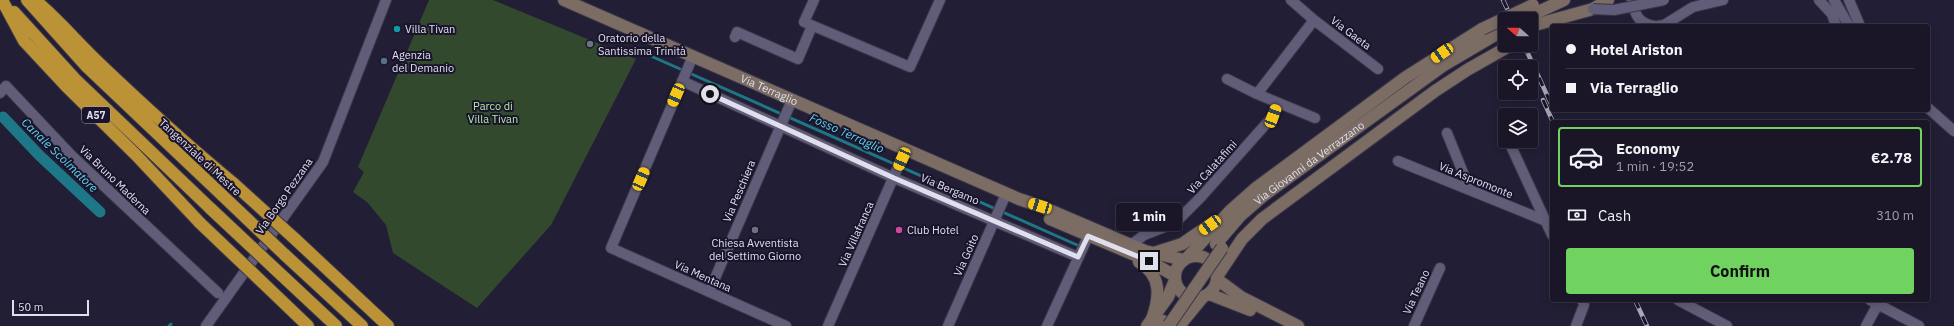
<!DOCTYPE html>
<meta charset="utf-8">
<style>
body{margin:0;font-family:"IBM Plex Sans",sans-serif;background:#231f30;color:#f1f3f6;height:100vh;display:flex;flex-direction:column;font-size:15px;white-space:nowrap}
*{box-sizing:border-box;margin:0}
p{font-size:13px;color:#9f9fa8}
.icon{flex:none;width:22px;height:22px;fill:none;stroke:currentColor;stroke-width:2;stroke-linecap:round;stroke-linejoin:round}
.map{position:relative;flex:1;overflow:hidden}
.panel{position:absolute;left:1550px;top:120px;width:380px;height:182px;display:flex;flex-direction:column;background:#1a1628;border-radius:4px;box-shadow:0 2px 10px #0003,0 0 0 1px #383545}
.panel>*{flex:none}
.hud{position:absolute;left:1550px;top:24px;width:380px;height:88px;border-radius:4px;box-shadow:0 2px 10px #0003,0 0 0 1px #383545;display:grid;align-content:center;height:88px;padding:0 16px;background:#1a1628}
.needle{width:26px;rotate:290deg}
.controls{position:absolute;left:1498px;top:12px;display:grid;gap:8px}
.controls a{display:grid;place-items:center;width:40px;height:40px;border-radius:4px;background:#1a1628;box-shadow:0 2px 10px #0003,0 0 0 1px #383545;font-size:20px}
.scale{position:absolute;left:12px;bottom:10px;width:77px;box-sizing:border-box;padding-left:4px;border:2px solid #e0dfee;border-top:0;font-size:11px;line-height:14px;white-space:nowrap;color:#e0dfee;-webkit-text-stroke:3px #19142b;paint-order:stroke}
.end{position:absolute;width:18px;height:18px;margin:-9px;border:5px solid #e0dfee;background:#111;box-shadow:0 0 0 2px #111}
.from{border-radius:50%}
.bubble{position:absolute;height:28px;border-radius:4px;background:#1a1628;box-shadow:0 2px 10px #0003,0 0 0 1px #383545;font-size:13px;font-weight:700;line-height:28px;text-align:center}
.car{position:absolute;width:12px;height:24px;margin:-12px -6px;border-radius:5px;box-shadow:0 0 3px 1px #0007;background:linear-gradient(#f5c518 24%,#345 0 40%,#f5c518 0 76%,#345 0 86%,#f5c518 0)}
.hud b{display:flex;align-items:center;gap:14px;height:38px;font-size:15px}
.hud b+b{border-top:1px solid #383545}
.hud i{width:10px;height:10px;background:#f1f3f6}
ul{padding:7px 0 0;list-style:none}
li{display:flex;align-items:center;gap:12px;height:60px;margin:0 8px 6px;padding:0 8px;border:2px solid transparent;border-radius:4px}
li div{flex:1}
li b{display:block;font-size:15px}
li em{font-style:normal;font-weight:700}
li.on{border-color:#70d35f}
li>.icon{width:36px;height:36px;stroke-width:1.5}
.pay{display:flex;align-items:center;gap:10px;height:44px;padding:0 16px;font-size:15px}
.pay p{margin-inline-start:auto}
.action{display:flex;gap:8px;margin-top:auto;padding:8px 16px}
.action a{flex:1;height:46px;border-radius:4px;background:#70d35f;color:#111;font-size:16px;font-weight:700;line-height:46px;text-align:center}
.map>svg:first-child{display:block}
.green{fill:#33492d}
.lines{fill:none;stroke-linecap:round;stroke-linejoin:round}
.stream{stroke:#1e7787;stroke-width:3}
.canal{stroke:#1e7787;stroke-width:11}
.street-casing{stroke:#3b374a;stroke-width:12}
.secondary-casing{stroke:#3b374a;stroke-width:14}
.highway-casing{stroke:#3b374a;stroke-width:14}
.street{stroke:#615d78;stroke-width:10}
.secondary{stroke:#7c6d64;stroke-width:12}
.highway{stroke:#bb9236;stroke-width:12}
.rail-casing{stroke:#aaa8b9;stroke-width:4.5}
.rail{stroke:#19142b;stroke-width:3;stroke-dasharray:9;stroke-linecap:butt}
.street-bridge-casing{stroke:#3b374a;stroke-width:12;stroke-linecap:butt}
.secondary-bridge-casing{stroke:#3b374a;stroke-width:14;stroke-linecap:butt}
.highway-bridge-casing{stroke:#3b374a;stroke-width:14;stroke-linecap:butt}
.street-bridge{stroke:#615d78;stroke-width:10}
.secondary-bridge{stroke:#7c6d64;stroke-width:12}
.highway-bridge{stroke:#bb9236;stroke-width:12}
.route{stroke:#e0dfee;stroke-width:5}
.culture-dot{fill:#0f9aa8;stroke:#19142b;stroke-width:1.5}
.worship-dot{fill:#6b7280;stroke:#19142b;stroke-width:1.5}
.service-dot{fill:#5c6f8a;stroke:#19142b;stroke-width:1.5}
.hotel-dot{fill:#d1479c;stroke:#19142b;stroke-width:1.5}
.labels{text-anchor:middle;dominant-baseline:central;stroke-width:4;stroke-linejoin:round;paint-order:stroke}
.shield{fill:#19142b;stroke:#a4a2b4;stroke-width:1}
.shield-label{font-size:10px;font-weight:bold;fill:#e0dfee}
.poi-label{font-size:11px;fill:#e0dfee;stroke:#19142b;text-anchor:start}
.street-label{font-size:11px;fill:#e0dfee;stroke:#19142b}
.park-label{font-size:11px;fill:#b4eca4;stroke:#19142b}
.water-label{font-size:12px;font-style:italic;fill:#5bd5ed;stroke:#19142b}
</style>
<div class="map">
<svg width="1954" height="326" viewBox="0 0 1954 326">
<rect width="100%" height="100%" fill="#221e35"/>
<!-- green -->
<path class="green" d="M429 0H493L636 59 551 225 477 308 393 253 386 225 367 202 353 192 364 172 358 167Z"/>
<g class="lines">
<!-- stream -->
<path class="stream" d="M653 57 1077 245
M169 326 171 324"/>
<!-- canal -->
<path class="canal" d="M3 117 39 155 100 212"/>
<defs>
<path id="street" d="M814 0 804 22 910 67 940 0
M1291 0 1314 20 1378 69
M1632 0C1635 15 1638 23 1654 26
M1819 0 1832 14 1836 26
M1834 0 1849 26
M1849 0 1860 26
M1657 26 1664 25 1693 7 1723 0
M735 37 737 32 798 59 812 26
M693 56 611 248 786 326
M1227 79 1257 94 1315 118
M682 81 894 178 1078 257
M0 93 6 86 72 156 218 293
M1257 94 1314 20
M1928 108 1954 131
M1447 133 1470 190
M1510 144 1552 235
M1398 161 1546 221
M1131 245 1144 235 1175 223 1201 197 1273 116 1278 103
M709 292 792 100
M1678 300 1727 326
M1870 300 1919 326
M206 326 323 162 386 0
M828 326 905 151
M948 326 1006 194
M1047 326 1091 230
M1414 326 1440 268
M1576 326 1584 305 1582 300
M1866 326 1878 304"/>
<g id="secondary">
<path id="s1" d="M564 0 1019 199 1040 206 1145 251 1184 260"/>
<path d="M1523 19 1564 0"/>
<path d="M1531 26 1593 9 1608 0"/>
<path d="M1050 219 1149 261 1175 276"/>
<path id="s2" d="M1216 244 1240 216 1263 196 1444 65 1505 29"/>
<path d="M1154 253 1182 244 1214 222"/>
<circle cx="1196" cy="277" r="21"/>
<path d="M1188 257 1230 211 1256 188 1406 77 1482 29"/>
<path d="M1139 262C1162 275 1160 297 1152 319"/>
<path d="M1218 275 1242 239 1262 219 1435 91 1467 70 1511 45"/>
<path d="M1218 280 1241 297 1298 326"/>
<path d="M1209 294 1250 310"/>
<path d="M1147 326 1168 297 1175 280"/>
<path d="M1159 326 1163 321"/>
<path d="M1179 326 1202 298"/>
</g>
<path id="highway" d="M2 0 24 41 66 86 136 155 200 223
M27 0 87 67 223 196
M35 0C58 19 77 42 98 62 142 104 186 144 233 183
M14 12 75 79 211 209
M295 239 388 326
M284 254 362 326
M274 268 336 326
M262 282 308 326"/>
</defs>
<!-- street casing -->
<use href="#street" class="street-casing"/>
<!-- secondary casing -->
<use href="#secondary" class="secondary-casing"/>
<!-- highway casing -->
<use href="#highway" class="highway-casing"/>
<!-- street -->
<use href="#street" class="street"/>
<!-- secondary -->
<use href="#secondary" class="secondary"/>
<!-- highway -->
<use href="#highway" class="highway"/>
<defs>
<path id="rail" d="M1503 0 1512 19
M1524 45 1552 106
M1543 100 1553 122
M1635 300 1647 326"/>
</defs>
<!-- rail casing -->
<use href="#rail" class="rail-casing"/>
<!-- rail -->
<use href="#rail" class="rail"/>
<defs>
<path id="street-bridge" d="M1593 9 1614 10 1664 0"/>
<path id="secondary-bridge" d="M1482 29 1533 5
M1169 325 1222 248"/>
<path id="highway-bridge" d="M233 183 295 239
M223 196 284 254
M211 209 274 268
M200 223 262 282"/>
</defs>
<!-- street-bridge casing -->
<use href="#street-bridge" class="street-bridge-casing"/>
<!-- secondary-bridge casing -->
<use href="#secondary-bridge" class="secondary-bridge-casing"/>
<!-- highway-bridge casing -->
<use href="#highway-bridge" class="highway-bridge-casing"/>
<!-- street-bridge -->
<use href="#street-bridge" class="street-bridge"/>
<!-- secondary-bridge -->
<use href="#secondary-bridge" class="secondary-bridge"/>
<!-- highway-bridge -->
<use href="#highway-bridge" class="highway-bridge"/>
</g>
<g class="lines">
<!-- route -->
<path class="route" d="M710 94 894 178 1078 257 1088 236 1149 261"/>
</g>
<!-- markers -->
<circle class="culture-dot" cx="397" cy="29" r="4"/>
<g class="worship-dot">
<circle cx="590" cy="44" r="4"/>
<circle cx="755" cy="230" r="4"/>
</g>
<circle class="service-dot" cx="384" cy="61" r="4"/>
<circle class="hotel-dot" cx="899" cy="230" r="4"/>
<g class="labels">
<!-- shield labels -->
<rect class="shield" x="82" y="107" width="28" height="16" rx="3"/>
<g class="shield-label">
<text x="96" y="115">A57</text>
</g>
<!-- poi labels -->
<g class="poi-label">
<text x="405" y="29">Villa Tivan</text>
<text x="598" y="38">Oratorio della<tspan x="598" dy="13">Santissima Trinità</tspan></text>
<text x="392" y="55">Agenzia<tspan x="392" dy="13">del Demanio</tspan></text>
<text x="907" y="230">Club Hotel</text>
<text x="755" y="243" text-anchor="middle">Chiesa Avventista<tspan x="755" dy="13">del Settimo Giorno</tspan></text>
</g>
<!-- street labels -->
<g class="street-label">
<text transform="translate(1351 33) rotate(37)">Via Gaeta</text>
<text stroke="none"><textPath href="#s1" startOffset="224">Via Terraglio</textPath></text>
<text transform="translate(200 157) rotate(43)">Tangenziale di Mestre</text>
<text stroke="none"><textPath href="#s2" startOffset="124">Via Giovanni da Verrazzano</textPath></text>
<text transform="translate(1212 167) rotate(-48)">Via Calatafimi</text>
<text transform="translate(115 180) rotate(44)">Via Bruno Maderna</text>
<text transform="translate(1476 180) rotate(22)">Via Aspromonte</text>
<text transform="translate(950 189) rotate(23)">Via Bergamo</text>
<text transform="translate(739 191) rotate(-67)">Via Peschiera</text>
<text transform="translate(284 196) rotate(-55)">Via Borgo Pezzana</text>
<text transform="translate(856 234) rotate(-66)">Via Villafranca</text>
<text transform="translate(966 255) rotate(-66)">Via Goito</text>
<text transform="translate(703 276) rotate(24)">Via Mentana</text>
<text transform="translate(1416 292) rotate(-65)">Via Teano</text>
</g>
<!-- park labels -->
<g class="park-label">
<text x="493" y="106">Parco di<tspan x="493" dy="13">Villa Tivan</tspan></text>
</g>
<!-- water labels -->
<g class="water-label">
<text transform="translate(847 133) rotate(24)">Fosso Terraglio</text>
<text transform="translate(60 155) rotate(44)">Canale Scolmatore</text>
</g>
</g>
</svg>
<div class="controls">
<a><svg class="needle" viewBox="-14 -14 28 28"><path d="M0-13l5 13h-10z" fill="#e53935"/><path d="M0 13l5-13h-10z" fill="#9f9fa8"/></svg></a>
<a><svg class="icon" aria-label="locate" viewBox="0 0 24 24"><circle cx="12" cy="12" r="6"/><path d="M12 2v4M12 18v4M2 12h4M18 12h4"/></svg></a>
<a><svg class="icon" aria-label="layers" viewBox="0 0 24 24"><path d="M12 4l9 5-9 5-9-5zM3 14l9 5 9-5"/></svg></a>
</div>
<div class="scale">50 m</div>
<i class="end from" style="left:710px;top:94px"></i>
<i class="end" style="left:1149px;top:261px"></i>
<div class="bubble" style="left:1116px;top:203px;width:66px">1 min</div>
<i class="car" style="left:1442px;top:53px;rotate:236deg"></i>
<i class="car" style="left:676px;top:95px;rotate:203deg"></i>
<i class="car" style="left:1273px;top:116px;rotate:20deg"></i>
<i class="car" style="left:902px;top:159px;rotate:204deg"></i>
<i class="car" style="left:641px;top:179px;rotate:23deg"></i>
<i class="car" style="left:1040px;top:206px;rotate:287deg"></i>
<i class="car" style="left:1210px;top:225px;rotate:234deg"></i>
<div class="hud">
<b><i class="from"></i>Hotel Ariston</b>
<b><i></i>Via Terraglio</b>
</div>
<section class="panel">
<ul>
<li class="on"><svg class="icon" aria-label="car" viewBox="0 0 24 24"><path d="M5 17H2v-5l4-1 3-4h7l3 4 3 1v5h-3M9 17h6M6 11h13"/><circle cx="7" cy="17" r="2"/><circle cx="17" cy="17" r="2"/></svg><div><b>Economy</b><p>1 min · 19:52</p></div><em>€2.78</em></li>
</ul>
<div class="pay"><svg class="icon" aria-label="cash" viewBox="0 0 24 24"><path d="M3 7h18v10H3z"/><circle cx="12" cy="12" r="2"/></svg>Cash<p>310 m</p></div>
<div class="action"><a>Confirm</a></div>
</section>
</div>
